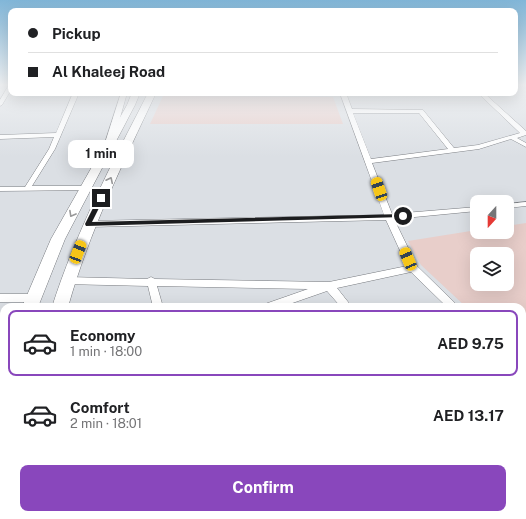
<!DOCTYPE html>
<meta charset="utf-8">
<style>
body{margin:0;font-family:"Public Sans",sans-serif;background:#f6f6f6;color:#202124;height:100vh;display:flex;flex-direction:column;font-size:15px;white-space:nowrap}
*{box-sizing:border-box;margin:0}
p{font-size:13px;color:#757577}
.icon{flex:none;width:22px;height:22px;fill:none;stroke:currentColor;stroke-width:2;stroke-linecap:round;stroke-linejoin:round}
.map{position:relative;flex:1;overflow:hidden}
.details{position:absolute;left:0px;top:303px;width:526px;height:216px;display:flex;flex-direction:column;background:#fff;border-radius:12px 12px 0 0;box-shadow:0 4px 16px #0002}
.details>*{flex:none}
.top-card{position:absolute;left:8px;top:8px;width:510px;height:88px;border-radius:8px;box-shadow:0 4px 16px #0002;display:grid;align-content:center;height:88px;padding:0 20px;background:#fff}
.needle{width:26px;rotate:201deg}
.buttons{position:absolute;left:470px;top:195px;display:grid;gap:8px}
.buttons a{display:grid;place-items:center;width:44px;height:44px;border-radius:8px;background:#fff;box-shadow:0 4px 16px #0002;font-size:20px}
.end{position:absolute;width:18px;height:18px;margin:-9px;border:5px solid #1c1d1f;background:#fff;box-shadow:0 0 0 2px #fff}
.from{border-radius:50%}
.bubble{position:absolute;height:28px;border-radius:8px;background:#fff;box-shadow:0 4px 16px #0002;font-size:13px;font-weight:700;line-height:28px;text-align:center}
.car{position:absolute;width:12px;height:24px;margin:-12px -6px;border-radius:5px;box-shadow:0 0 3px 1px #0007;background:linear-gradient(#f5c518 24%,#345 0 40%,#f5c518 0 76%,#345 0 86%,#f5c518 0)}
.top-card b{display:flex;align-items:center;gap:14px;height:38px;font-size:15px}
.top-card b+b{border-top:1px solid #e0e0e0}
.top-card i{width:10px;height:10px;background:#202124}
ul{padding:7px 0 0;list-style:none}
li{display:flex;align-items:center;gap:12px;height:66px;margin:0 8px 6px;padding:0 12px;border:2px solid transparent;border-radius:8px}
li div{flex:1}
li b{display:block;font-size:15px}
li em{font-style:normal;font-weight:700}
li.on{border-color:#8947bc}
li>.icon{width:36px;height:36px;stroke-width:1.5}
.button{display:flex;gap:8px;margin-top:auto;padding:8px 20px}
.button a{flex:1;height:46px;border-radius:8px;background:#8947bc;color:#fff;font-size:16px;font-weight:700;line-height:46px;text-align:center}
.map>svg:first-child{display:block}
.commercial{fill:#e8ceca;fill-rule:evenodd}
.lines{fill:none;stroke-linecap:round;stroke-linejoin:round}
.street-casing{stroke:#777a7f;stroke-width:1}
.secondary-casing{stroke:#777a7f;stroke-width:1}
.primary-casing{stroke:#777a7f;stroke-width:1}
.street{fill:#fff;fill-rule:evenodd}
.secondary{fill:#fff;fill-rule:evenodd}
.primary{fill:#fff;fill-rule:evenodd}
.oneway{stroke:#99999a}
.route{fill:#1c1d1f}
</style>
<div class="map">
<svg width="526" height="519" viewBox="0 0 526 519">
<rect width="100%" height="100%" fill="#dbdfe4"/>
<!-- commercial -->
<path class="commercial" d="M163 96 333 97 343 124H150Z
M526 223V363L522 360V307H466L421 265 408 241 477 230V232H507V226ZM477 254H507V284H477Z"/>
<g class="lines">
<defs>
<path id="street" d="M9 85H11V90L2 105 0 106V100Z
M73 93H79L55 149 32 186H89V190L0 191V187H25L49 149 54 137 0 139V135L56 133Z
M340 93H346L352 109 423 110 454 148 478 145 520 133 478 93H484L526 131V135L517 138 526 143V147L511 139 479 149 372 163 392 214 477 207V211L394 219 417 266 459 307H447L411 272 337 288 352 307H341L327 291 281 307H264L265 304 308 289 157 286 163 307H153L148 286 64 284 62 281 64 278 67 277 147 279 151 277 155 279 329 282 407 266 386 220 88 227 84 224 88 221 384 215ZM353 113H419L448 149 371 159Z
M526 202V206L507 208V204Z
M0 294H33L37 295 38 298 37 301 33 302H0Z
M522 365 526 367V380L522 378Z
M522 513 525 519H508L506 515H522Z
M219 515H235L236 519H220Z
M341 515H358L360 519H343Z"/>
<path id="secondary" d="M121 93H127L113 143 112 145H106L105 143Z"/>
<path id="primary" d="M132 93H140L135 105 65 239 38 307H22L51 239 127 105Z
M148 93H156C123 163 89 232 68 307H52C76 232 112 163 148 93Z
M4 419V467L0 469V420Z
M33 515H57V519H33Z"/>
</defs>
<!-- street casing -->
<use href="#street" class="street-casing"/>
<!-- secondary casing -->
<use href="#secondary" class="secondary-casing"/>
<!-- primary casing -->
<use href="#primary" class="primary-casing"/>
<!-- street -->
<use href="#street" class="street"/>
<!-- secondary -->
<use href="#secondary" class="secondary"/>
<!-- primary -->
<use href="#primary" class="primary"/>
</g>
<!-- one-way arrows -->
<defs><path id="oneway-chevron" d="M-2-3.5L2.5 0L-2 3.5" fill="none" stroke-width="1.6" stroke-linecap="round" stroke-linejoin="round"/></defs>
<g class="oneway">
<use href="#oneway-chevron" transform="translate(110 180) rotate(-64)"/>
<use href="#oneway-chevron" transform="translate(72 214) rotate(119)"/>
</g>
<!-- sky -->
<linearGradient id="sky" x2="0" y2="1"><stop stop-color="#81b6d8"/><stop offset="0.54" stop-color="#eff1f3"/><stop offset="1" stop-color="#eff1f3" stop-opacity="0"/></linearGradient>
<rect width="526" height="157" fill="url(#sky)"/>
<!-- route -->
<path class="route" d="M101 196 104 198 92 222 403 214 406 216 403 217 86 226 85 224 98 198Z"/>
</svg>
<div class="buttons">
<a><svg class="needle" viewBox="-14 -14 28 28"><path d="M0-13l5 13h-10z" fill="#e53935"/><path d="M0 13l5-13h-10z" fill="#757577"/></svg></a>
<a><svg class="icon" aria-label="layers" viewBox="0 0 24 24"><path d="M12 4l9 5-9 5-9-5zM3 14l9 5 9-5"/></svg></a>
</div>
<i class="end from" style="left:403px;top:216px"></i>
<i class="end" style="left:101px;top:198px"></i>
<div class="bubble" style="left:68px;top:140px;width:66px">1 min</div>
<i class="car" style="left:379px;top:189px;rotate:341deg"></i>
<i class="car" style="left:78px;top:252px;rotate:21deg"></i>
<i class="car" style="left:408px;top:259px;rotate:337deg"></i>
<div class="top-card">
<b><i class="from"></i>Pickup</b>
<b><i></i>Al Khaleej Road</b>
</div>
<section class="details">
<ul>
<li class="on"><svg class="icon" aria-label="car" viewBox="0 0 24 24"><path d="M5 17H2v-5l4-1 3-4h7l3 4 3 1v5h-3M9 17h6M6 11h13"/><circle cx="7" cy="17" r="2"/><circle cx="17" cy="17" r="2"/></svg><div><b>Economy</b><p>1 min · 18:00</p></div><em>AED 9.75</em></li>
<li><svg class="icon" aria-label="car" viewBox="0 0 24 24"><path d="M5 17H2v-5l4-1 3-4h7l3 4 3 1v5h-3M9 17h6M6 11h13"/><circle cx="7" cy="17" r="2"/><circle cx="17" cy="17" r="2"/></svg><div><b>Comfort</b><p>2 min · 18:01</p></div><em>AED 13.17</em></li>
</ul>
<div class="button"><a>Confirm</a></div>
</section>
</div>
